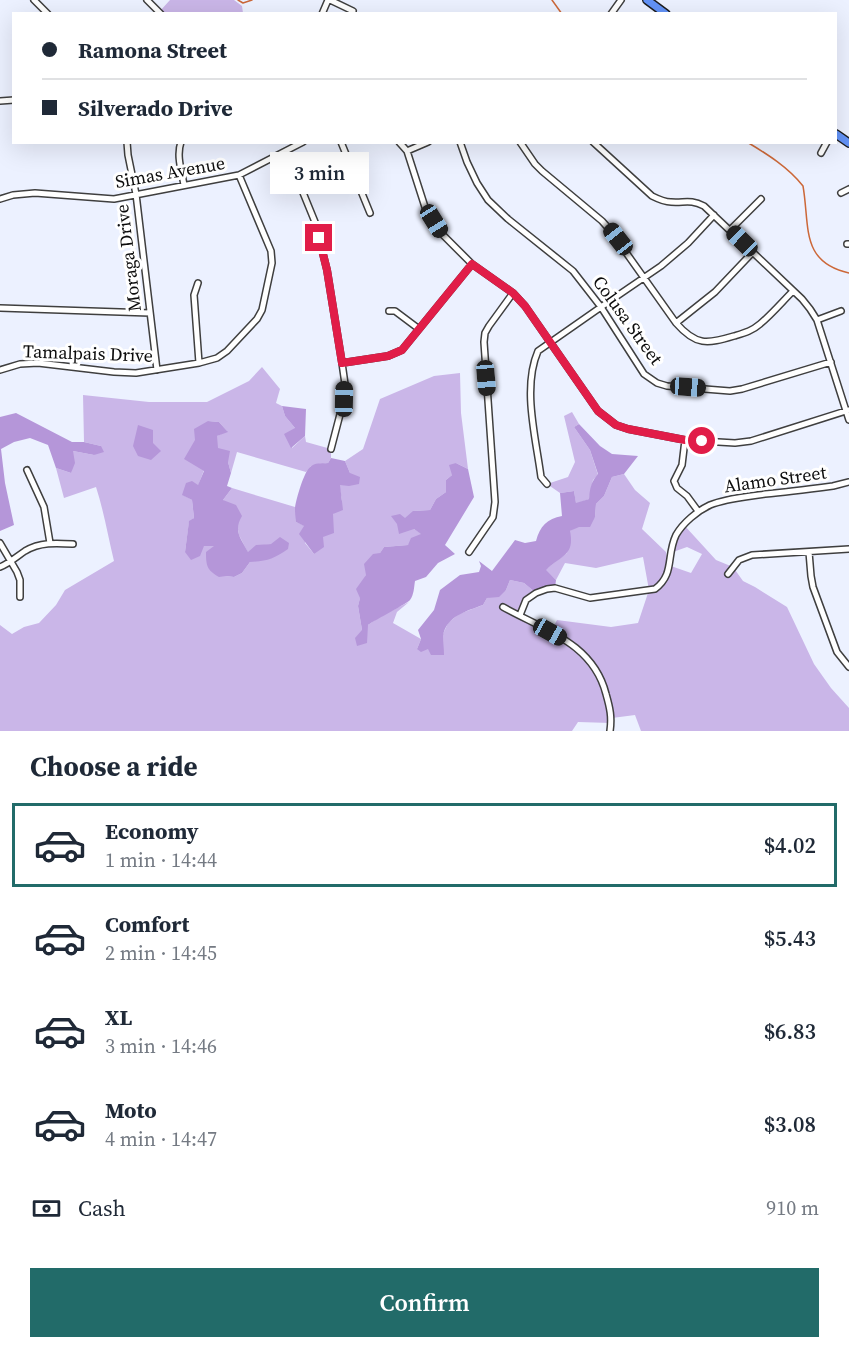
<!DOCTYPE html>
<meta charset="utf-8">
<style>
body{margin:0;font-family:"Source Serif 4",serif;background:#f2f2f3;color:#1f2937;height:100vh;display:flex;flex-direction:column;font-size:22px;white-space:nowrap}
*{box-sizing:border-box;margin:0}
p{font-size:20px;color:#747a83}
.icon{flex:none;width:33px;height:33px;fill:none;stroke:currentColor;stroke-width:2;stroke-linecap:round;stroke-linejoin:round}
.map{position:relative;height:731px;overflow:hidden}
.panel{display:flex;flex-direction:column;background:#fff;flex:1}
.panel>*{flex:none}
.guide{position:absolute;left:12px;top:12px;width:825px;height:132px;border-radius:0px;box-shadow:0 6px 24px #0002;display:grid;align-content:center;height:132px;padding:0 30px;background:#fff}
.end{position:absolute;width:27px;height:27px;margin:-14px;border:8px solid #e11d48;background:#fff;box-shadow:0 0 0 3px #fff}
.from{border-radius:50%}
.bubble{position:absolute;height:42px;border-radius:0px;background:#fff;box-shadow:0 6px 24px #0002;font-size:20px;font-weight:600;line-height:42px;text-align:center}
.car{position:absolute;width:18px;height:36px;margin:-18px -9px;border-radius:8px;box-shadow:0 0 4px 2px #0007;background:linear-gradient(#222 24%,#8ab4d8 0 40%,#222 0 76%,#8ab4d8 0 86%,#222 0)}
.guide b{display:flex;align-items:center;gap:21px;height:57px;font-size:22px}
.guide b+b{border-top:2px solid #e0e1e3}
.guide i{width:15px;height:15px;background:#1f2937}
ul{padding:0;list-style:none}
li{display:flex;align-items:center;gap:18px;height:84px;margin:0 12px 9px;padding:0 18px;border:3px solid transparent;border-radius:0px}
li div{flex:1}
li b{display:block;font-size:22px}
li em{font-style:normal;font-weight:600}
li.current{border-color:#226b69}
li>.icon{width:54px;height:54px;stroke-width:1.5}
h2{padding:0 30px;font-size:27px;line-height:72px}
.pay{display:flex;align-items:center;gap:15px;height:66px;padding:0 30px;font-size:22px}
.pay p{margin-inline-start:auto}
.cta{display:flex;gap:12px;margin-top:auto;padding:12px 30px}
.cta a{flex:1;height:69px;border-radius:0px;background:#226b69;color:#fff;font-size:24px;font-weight:600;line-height:69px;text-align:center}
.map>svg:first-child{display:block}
.green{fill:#cab6e8}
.forest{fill:#b596d9}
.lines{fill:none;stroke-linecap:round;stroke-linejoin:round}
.stream{stroke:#cc6839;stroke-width:1.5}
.minor-casing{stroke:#3f3f3f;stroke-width:8}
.major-casing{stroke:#1d1d1d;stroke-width:10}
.minor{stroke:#fff;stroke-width:5}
.major{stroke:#6393f7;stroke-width:7}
.route{stroke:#e11d48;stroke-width:8}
.labels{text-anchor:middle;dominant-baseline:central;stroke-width:6;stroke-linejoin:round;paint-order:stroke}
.street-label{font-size:18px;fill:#0c0c0c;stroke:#fff}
</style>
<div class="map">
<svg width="849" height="731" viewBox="0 0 849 731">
<rect width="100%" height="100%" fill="#ecf1ff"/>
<!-- green -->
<path class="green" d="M170 0H234L242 6 243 13 162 14 160 11Z
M262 367 280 389 276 403 282 406 285 416 295 428 292 448 305 436 306 442 331 449V458L328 463 311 466 306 472 237 452 231 473 228 462 217 448V436L227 431 219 422 208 421 204 470 198 486 183 495 192 500 194 518 189 522 185 552 204 546 216 545 226 576 234 577 242 573 250 562 272 544 256 546 248 553 239 535 237 524 223 500 232 488 295 507 296 522 305 526V543L314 554 333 514 342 500 339 485 350 473 345 461 363 449 380 399 434 376 460 373 461 413 468 469 456 463 452 475 446 480V492L436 499 430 510 413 511 414 529 422 534 408 545 384 547 366 575 358 606 362 630C375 618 393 610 409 602L397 612 393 623 421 639 417 649 443 634 448 623 459 614 483 605 487 598 506 590 510 580 524 583 536 593 526 600 520 615 551 632 557 620 611 627 638 623 649 590 643 557 596 568 565 563 556 580 545 570 567 553 570 531 595 517 596 504 604 496 612 477 624 474 635 490 650 503 642 529 666 552 668 565 691 573 702 554 687 547 673 552 676 536 684 525 716 560 733 567 743 581 755 587 787 607 814 664 831 688 849 708V731H641L635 715 612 718 611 723 578 722 572 731H0V625L12 634 24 627 39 623 56 605 65 590 114 561C108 536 104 512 96 487L64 498 56 468 71 473 73 451 94 455 101 446 84 442 83 395 149 402H207L249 381Z
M572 412 579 424 574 427 590 450 598 475 593 480 589 499 576 504 574 491 560 493 547 484 568 477 575 462 564 416Z"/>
<!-- forest -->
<path class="forest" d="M282 406 306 409 305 436 291 448 284 434 295 428 285 416Z
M16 413 72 442H84L101 446 104 452 94 455 73 451 75 463 71 473 56 468 48 445 30 438 14 442 1 449 5 483 14 525 0 531V417Z
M208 421 219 422 228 432 217 436 218 448 230 451 228 462 231 473 227 486 232 488 223 500 236 505 242 516C233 531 241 538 248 552L256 545 271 544 280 537 289 543 288 549C273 559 268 561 250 562L242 573 234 577 226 576 219 577C207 570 206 566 206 552L214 546H204L200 556 191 560 185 552 189 521 194 518 192 500 182 495 186 483 192 481 198 485 204 471 184 459 195 440 194 429Z
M579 424 600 446 612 454 638 456 624 474 612 477 604 496 596 504 595 517 590 527H579L570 531C575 556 561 555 546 570L556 580 555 588 536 593 524 583 510 580 506 590 499 597 487 598 483 605C467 611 446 616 443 636 443 642 444 649 444 655H431L428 649 421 652 417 649 421 639 418 630 434 610 440 590 460 575 479 572 481 566 479 561 492 571 515 540 525 543 536 541C540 526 547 519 562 516L560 493 574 491 576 503 589 499C590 488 591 482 598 474L590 450 574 427Z
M138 425 153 430V443L161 451 151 460 138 456 133 446Z
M331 458 345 461 350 473 360 477 359 484 349 486 340 485 343 510 333 514 334 533 323 537 324 547 314 554 299 534 304 526 296 522C295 517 295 512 295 508 296 499 304 472 310 467 315 462 321 464 328 463Z
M456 463 468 469 474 497 445 545 455 554 438 563 426 577 415 581C414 587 414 595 410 600 408 603 375 620 368 625L367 643 357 646 355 638 362 630 358 606 360 598 356 589 366 575 364 564 373 554 380 553 384 547 408 545 411 538 421 534 414 529 399 534 397 524 391 516 400 514 405 518 413 511 430 510 436 499 446 492V480L452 475 449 465Z"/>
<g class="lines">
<!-- stream -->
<path class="stream" d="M238 0 243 3 252 0
M552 0 562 14
M747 142C767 154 788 167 803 186 810 226 800 262 849 273"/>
<defs>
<path id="minor" d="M34 0 48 14
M147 0 161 14
M330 0 353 11
M322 14 328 0
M611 14 621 0
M0 101 14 100
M127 142 128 155 136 194 157 370
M181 142C176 156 182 172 184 185
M341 142 370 213
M399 142 407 151 425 207 443 235 472 264 513 293 525 306 598 411 616 425 628 429 685 440 735 443 751 441 849 410
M460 142 467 162 477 183 488 200 508 219 573 271 601 307 644 374 657 383 667 386 730 391 742 389 831 362
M520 142 535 164 542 171 602 221 610 230 676 323C696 346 707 344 734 336 744 333 752 331 760 324 772 314 782 302 793 291
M593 142 652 196C658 199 664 202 671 202 685 203 690 199 704 206L802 299 810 309 817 320 849 420
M286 151 315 222 327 270 342 363 345 384 344 399 331 449
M407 151 428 142
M821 153 827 142
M841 193 849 189
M0 199 13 195 35 193 114 199 239 175 303 142
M730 230 761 199
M847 244H849
M198 283 194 295 199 363
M0 308 150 313
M389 311H395L419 329
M817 320 841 311
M676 323 715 292 753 252
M342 363 388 356 402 350 472 264
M0 370 20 364 38 363 114 372 136 373 199 363 217 358 227 351 257 319 262 310 272 263 271 251 239 175
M685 440 682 465 674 481 677 488 687 496 698 511
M27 470 44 507 50 543
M547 484 541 477C536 438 522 388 538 351L601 307 661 266 688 243 714 215
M0 543 17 572 20 580V597
M469 552 493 517 495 502 484 342 485 333 489 326 513 293
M809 552 811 576 813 587 837 652 849 667
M0 567C10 563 16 557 25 551 40 542 56 543 73 544
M728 574 739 560 752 555 849 549
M503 607C544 630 593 643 606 694 610 708 612 717 610 731
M520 615 526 600 536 593 547 589 555 588 590 598 655 589C675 574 666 556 676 535 683 523 697 511 710 505 727 498 746 497 765 494 787 492 810 489 833 486L849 482"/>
<path id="major" d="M647 0 666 14
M836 134 849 143"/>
</defs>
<!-- minor casing -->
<use href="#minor" class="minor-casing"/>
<!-- major casing -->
<use href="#major" class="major-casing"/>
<!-- minor -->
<use href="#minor" class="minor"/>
<!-- major -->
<use href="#major" class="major"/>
</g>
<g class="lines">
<!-- route -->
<path class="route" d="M319 238 327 270 342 363 388 356 402 350 472 264 513 293 525 306 598 411 616 425 628 429 685 440 702 441"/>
</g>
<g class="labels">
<!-- street labels -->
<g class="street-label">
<text transform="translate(170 172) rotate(-10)">Simas Avenue</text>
<text transform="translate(128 258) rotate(-97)">Moraga Drive</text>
<text transform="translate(628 320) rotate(54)">Colusa Street</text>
<text transform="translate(88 353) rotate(2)">Tamalpais Drive</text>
<text transform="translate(775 479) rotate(-8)">Alamo Street</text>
</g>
</g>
</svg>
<i class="end from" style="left:702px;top:441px"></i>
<i class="end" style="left:319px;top:238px"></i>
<div class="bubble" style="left:270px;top:152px;width:99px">3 min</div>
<i class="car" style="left:434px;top:221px;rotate:148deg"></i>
<i class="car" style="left:618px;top:239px;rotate:322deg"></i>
<i class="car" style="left:742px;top:241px;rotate:314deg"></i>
<i class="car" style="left:486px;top:378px;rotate:175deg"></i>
<i class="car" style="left:688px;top:387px;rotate:94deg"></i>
<i class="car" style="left:344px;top:399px;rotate:1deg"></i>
<i class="car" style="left:550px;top:632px;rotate:119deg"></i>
<div class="guide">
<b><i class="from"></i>Ramona Street</b>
<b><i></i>Silverado Drive</b>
</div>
</div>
<section class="panel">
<h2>Choose a ride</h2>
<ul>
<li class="current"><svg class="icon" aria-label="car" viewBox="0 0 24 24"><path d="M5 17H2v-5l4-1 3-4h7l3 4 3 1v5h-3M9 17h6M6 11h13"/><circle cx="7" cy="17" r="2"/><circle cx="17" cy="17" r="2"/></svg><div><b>Economy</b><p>1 min · 14:44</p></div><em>$4.02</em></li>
<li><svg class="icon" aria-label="car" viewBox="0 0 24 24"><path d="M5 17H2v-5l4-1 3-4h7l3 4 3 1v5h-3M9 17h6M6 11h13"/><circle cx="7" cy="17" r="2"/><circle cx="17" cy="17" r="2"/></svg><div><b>Comfort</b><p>2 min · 14:45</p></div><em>$5.43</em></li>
<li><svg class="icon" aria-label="car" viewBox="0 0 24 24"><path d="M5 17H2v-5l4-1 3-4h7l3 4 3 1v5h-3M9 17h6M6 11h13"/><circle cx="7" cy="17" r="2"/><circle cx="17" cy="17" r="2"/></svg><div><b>XL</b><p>3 min · 14:46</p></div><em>$6.83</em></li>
<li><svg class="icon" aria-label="car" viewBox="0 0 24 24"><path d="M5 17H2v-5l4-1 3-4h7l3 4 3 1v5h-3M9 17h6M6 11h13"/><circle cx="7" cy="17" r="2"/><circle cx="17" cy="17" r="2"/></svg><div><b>Moto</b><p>4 min · 14:47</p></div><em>$3.08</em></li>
</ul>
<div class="pay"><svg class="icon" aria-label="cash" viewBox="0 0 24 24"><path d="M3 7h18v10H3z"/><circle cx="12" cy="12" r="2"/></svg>Cash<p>910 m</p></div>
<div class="cta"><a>Confirm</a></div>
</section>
